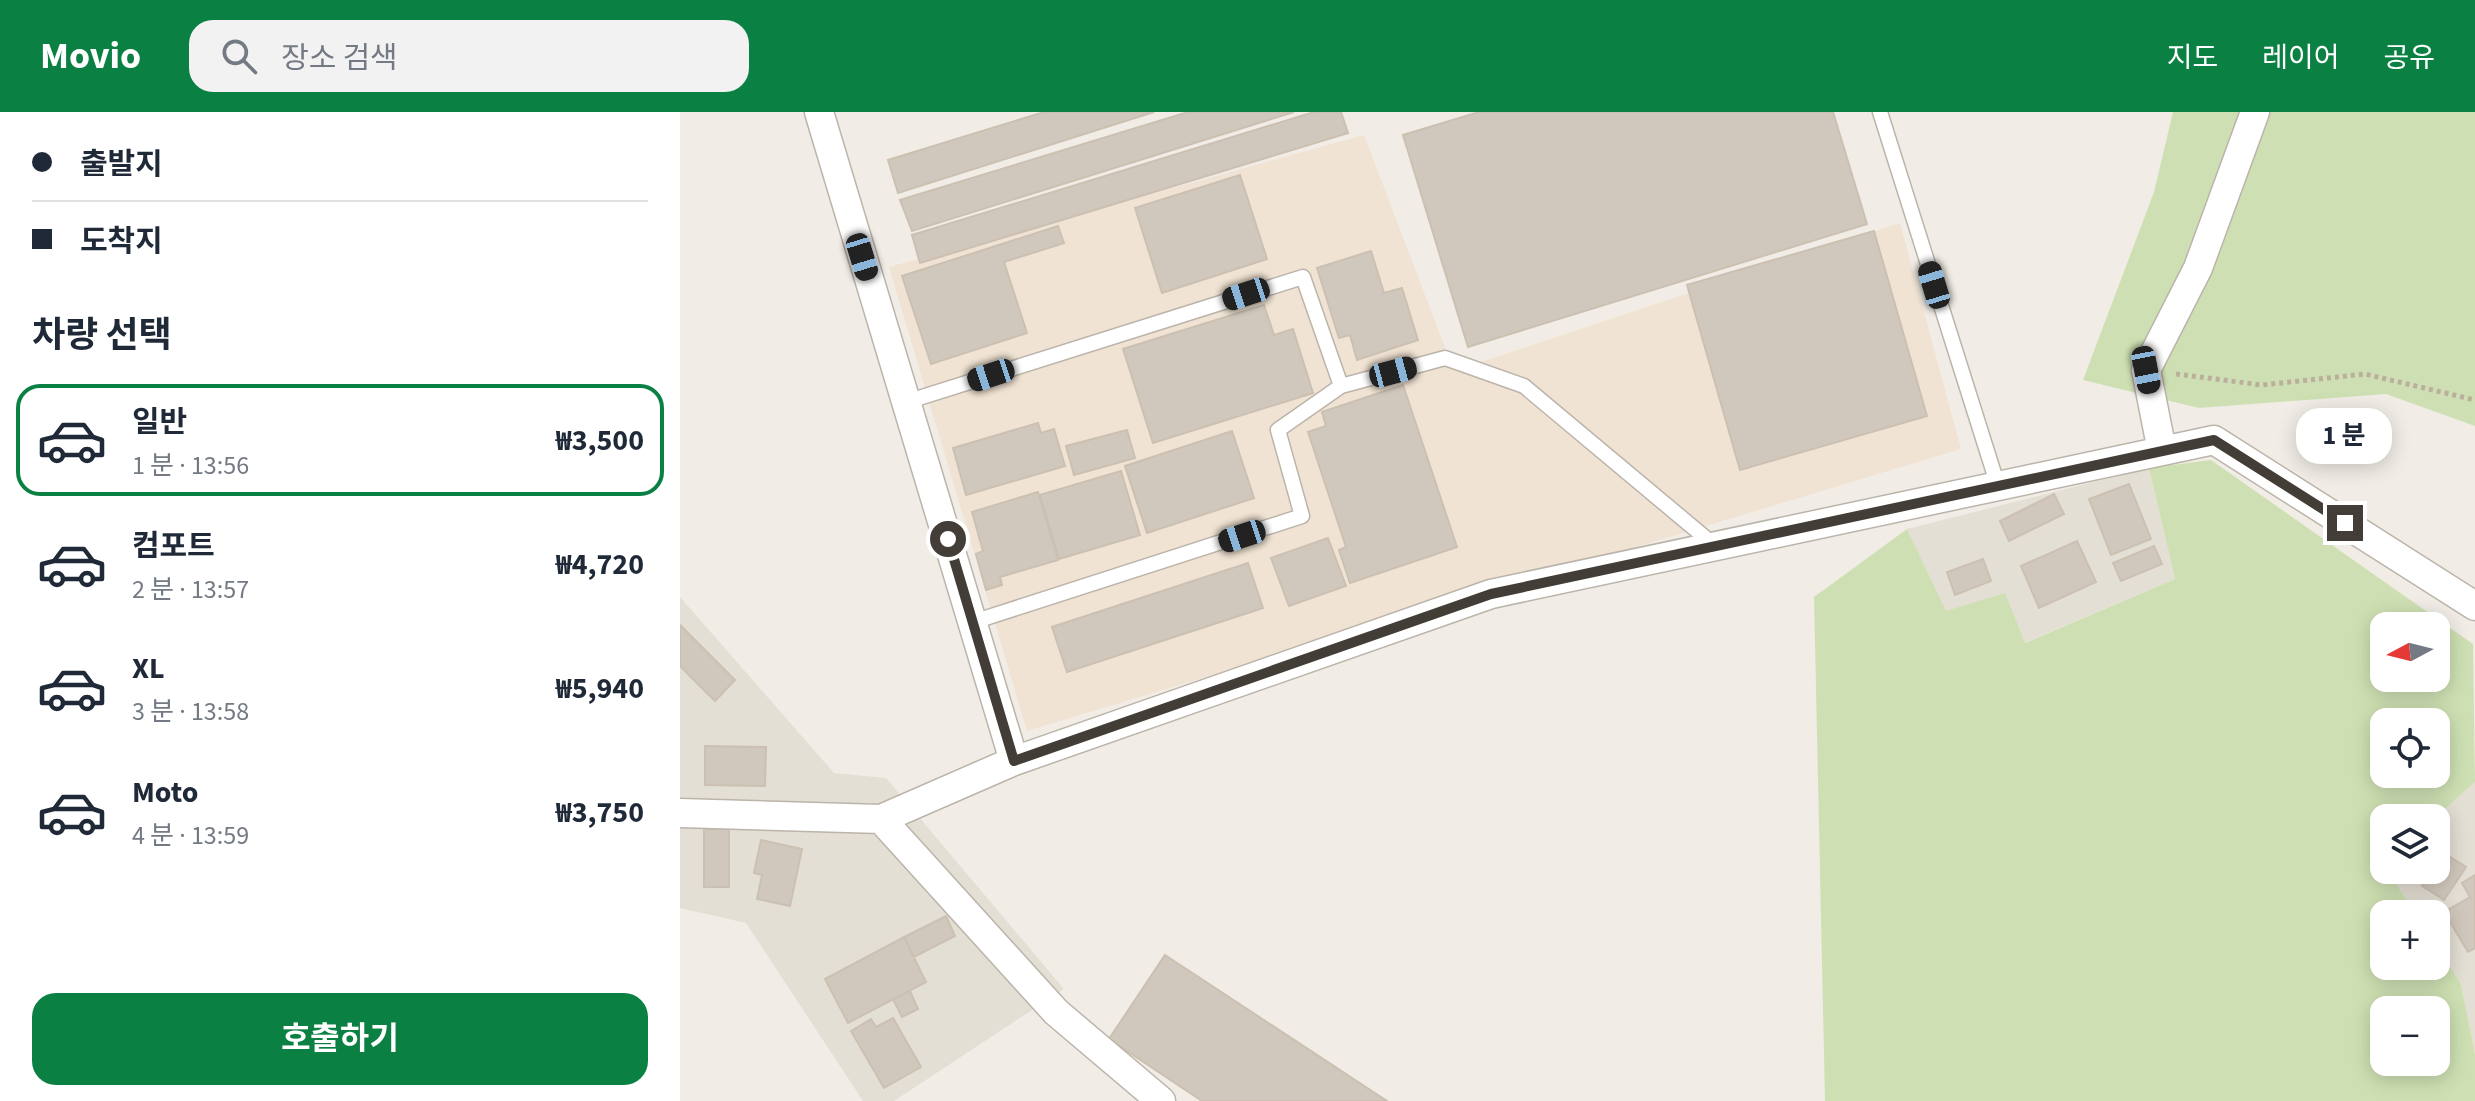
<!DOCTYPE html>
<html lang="ko">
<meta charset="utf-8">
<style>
body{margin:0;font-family:"Source Sans 3","Noto Sans KR",sans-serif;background:#f2f2f3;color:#1f2937;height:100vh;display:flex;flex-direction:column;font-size:30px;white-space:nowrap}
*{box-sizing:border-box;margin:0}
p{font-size:26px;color:#747a83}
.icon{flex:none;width:44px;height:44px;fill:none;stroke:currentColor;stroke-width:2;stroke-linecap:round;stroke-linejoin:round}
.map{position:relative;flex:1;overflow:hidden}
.panel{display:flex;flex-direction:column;background:#fff;width:680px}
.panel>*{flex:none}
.hud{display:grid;align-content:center;height:176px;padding:0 32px;background:#fff}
.needle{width:52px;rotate:263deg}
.tools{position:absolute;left:1690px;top:500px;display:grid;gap:16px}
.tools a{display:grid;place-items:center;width:80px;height:80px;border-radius:16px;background:#fff;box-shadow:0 4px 20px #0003;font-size:40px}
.end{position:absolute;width:36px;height:36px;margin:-18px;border:10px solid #423d36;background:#fff;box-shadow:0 0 0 4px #fff}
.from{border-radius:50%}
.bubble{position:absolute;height:56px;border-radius:24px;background:#fff;box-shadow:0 4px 20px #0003;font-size:26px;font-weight:700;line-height:56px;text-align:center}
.car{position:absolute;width:24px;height:48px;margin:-24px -12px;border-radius:10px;box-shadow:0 0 6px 2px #0007;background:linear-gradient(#222 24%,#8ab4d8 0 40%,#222 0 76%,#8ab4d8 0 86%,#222 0)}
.hud b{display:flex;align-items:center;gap:28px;height:76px;font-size:30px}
.hud b+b{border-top:2px solid #e0e1e3}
.hud i{width:20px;height:20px;background:#1f2937}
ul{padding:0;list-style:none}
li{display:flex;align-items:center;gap:24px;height:112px;margin:0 16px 12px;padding:0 16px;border:4px solid transparent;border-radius:24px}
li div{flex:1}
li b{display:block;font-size:30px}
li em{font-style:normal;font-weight:700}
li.current{border-color:#0b8043}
li>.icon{width:72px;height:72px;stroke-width:1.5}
h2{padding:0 32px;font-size:36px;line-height:96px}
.primary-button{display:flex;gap:16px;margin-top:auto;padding:16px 32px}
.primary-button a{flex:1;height:92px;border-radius:24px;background:#0b8043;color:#fff;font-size:32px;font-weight:700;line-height:92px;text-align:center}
header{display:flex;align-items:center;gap:48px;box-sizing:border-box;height:112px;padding:0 40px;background:#0b8043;color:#fff}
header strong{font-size:38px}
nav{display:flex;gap:44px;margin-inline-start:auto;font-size:28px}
.search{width:560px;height:72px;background:#f2f2f3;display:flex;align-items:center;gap:20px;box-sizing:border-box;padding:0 28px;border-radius:24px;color:#747a83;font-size:30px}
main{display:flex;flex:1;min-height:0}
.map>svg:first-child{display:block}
.residential{fill:#e4dfd4}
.commercial{fill:#f0e3d3}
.green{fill:#cee0b3;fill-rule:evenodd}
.building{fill:#d1c8bd;stroke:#cbc0b1;stroke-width:2}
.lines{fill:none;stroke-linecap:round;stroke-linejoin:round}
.service-casing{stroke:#bbb4aa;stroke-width:17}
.minor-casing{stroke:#bbb4aa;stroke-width:31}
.path{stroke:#bbaf9c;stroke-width:5;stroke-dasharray:4 4;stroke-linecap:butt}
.service{stroke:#fff;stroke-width:14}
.minor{stroke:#fff;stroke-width:28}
.route{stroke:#423d36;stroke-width:10}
</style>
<header>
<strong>Movio</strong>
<div class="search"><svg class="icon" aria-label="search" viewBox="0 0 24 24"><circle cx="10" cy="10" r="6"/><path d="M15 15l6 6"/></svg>장소 검색</div>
<nav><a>지도</a><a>레이어</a><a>공유</a></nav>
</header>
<main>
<section class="panel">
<div class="hud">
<b><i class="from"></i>출발지</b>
<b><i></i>도착지</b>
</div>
<h2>차량 선택</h2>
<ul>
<li class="current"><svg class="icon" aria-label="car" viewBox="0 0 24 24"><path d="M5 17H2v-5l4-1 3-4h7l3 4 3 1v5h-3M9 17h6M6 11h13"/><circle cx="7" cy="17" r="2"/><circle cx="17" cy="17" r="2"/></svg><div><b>일반</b><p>1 분 · 13:56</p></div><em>₩3,500</em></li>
<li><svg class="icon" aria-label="car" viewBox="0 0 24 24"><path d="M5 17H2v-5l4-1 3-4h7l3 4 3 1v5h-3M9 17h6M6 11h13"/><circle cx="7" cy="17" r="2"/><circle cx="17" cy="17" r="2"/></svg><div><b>컴포트</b><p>2 분 · 13:57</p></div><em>₩4,720</em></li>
<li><svg class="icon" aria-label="car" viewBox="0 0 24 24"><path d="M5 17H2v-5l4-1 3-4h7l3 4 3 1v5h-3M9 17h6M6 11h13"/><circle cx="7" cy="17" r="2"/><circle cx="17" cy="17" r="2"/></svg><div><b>XL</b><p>3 분 · 13:58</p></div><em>₩5,940</em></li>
<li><svg class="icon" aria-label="car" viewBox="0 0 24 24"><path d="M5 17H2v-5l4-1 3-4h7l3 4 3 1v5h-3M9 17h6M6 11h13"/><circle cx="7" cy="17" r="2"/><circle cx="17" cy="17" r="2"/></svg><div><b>Moto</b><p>4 분 · 13:59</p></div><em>₩3,750</em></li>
</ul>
<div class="primary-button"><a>호출하기</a></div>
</section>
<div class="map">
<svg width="1795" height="989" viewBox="0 0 1795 989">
<rect width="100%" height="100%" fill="#f1ede6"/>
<!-- residential -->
<path class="residential" d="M1469 356 1495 467 1344 531 1266 500 1227 417Z
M0 485 154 661 206 666 384 877 214 989H183L66 811 0 796Z
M1795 670V942L1781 872 1756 833V802H1736L1707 758H1756L1755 706Z"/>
<!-- commercial -->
<path class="commercial" d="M684 23 774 259 1220 111 1281 337 347 619 209 155Z"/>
<!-- green -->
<path class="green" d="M1493 0H1795V314L1706 282 1519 296 1403 268 1474 80Z
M1531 348 1793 532 1795 670 1755 706H1704V758H1707L1736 802H1704V854H1756V833L1781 872 1795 942V989H1145L1134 485 1227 417 1266 499 1325 481 1345 531 1495 467 1469 356ZM1704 514H1756V566H1704ZM1704 610H1756V662H1704ZM1704 898H1756V950H1704Z"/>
<!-- building -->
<path class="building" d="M364 0H474L218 81 208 48Z
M508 0H614L232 119 220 88Z
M634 0H661L668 21 240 151 232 123Z
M799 0H1153L1187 112 788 235 723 23Z
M560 63 587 147 482 181 455 96Z
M378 114 384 131 324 150 347 221 251 252 222 164Z
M1194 119 1247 304 1060 358 1007 173Z
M691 139 704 181 722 176 738 228 677 248 670 223 659 226 637 156Z
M584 193 594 223 613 217 633 281 473 331 443 237Z
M723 273 777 435 670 471 659 438 666 435 628 320 646 314 642 300Z
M358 311 361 321 374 317 385 354 286 383 273 336Z
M447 318 455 346 394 363 386 334Z
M552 319 574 386 467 421 445 354Z
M441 359 460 423 379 447 360 383Z
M1449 372 1471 427 1431 443 1409 387Z
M358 380 378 448 320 465 322 473 306 478 296 442 303 439 292 400Z
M1374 382 1384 402 1329 429 1320 409Z
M648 426 666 474 609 494 591 446Z
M1397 429 1416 470 1359 496 1341 454Z
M1474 434 1482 452 1441 469 1433 451Z
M1303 447 1311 469 1275 483 1267 460Z
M568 451 583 496 387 560 372 515Z
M0 513 55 568 35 589 0 554Z
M25 634 86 635 85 674 25 673Z
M24 717H49V775H24Z
M81 728 122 737 110 794 77 787 82 763 74 761Z
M1764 741 1786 755 1764 788 1742 774 1752 758H1756Z
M1795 763V836L1788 840 1764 800 1790 785 1782 771Z
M266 804 275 824 234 845 224 825Z
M224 825 246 870 168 911 145 867Z
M485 843 707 989H522L429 927Z
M230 879 238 897 222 905 213 887Z
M213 906 241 955 204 976 171 919 191 907 196 915Z"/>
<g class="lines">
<defs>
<path id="service" d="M1200 0 1318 374
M661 274 765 246 844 274 1034 433
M226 290 623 165 661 274 598 318 622 404 293 510"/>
<path id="minor" d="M139 0 334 649
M1482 339 1466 258 1518 156 1575 0
M0 701 201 707 376 900 481 989
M201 707 334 649 811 482 1534 328 1795 494"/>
</defs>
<!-- service casing -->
<use href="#service" class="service-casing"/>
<!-- minor casing -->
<use href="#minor" class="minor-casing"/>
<!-- path -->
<path class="path" d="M1496 262 1582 273 1685 262 1795 288"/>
<!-- service -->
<use href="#service" class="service"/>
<!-- minor -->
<use href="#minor" class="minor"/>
</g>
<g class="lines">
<!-- route -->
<path class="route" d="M268 427 334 649 811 482 1534 328 1665 411"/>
</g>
</svg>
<div class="tools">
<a><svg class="needle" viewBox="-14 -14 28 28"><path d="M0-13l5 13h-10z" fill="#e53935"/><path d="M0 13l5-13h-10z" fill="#747a83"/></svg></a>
<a><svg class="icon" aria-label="locate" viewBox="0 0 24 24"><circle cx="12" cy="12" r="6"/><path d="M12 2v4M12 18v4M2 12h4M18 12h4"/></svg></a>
<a><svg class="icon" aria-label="layers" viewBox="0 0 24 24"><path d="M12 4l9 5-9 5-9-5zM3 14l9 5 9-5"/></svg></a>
<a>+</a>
<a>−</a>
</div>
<i class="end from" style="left:268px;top:427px"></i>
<i class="end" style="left:1665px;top:411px"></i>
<div class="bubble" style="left:1616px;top:296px;width:96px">1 분</div>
<i class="car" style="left:182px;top:145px;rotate:163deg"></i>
<i class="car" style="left:1254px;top:173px;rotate:343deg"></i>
<i class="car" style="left:566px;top:182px;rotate:252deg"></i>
<i class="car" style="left:1466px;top:258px;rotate:169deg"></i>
<i class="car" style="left:713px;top:260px;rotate:75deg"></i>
<i class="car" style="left:311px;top:263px;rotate:252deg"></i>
<i class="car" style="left:562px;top:424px;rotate:252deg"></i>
</div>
</main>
